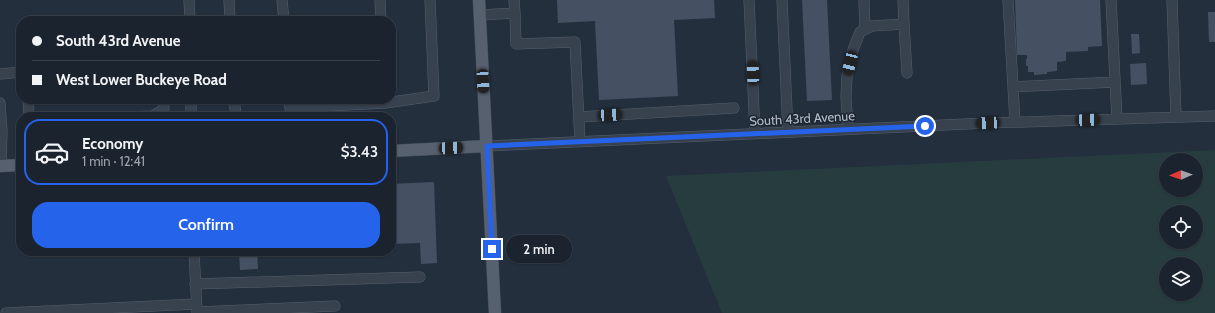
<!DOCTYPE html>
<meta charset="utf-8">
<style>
body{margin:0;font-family:Cabin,sans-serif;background:#282f3a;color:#f1f3f6;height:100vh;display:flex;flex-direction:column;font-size:15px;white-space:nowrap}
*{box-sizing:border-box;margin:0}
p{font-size:13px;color:#a0a4aa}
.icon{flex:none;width:22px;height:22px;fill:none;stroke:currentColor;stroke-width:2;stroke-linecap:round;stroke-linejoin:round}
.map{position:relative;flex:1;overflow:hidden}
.panel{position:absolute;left:16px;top:112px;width:380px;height:144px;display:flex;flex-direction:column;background:#1b232e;border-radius:16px;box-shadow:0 1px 3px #0004,0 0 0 1px #39404a}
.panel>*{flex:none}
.top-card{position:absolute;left:16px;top:16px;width:380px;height:88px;border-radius:16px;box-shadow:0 1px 3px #0004,0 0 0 1px #39404a;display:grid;align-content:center;height:88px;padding:0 16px;background:#1b232e}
.needle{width:26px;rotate:268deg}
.buttons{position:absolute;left:1159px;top:153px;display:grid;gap:8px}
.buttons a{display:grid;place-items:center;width:44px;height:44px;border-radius:50%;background:#1b232e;box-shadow:0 1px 3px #0004,0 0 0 1px #39404a;font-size:20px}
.end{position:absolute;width:18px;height:18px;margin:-9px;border:5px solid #2563eb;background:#fff;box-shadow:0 0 0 2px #fff}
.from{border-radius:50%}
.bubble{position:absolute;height:28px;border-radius:14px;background:#1b232e;box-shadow:0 1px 3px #0004,0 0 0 1px #39404a;font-size:13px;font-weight:600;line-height:28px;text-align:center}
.car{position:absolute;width:12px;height:24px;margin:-12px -6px;border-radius:5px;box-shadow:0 0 3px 1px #0007;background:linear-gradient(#222 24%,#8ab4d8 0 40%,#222 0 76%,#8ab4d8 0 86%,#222 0)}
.top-card b{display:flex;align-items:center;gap:14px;height:38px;font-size:15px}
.top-card b+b{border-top:1px solid #39404a}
.top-card i{width:10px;height:10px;background:#f1f3f6}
ul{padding:7px 0 0;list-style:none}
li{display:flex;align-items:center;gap:12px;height:66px;margin:0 8px 6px;padding:0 8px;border:2px solid #39404a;border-radius:16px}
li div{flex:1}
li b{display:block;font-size:15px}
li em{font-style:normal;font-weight:600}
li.on{border-color:#2563eb}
li>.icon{width:36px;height:36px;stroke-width:1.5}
.cta{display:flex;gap:8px;margin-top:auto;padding:8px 16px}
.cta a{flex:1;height:46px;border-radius:16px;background:#2563eb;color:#fff;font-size:16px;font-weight:600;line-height:46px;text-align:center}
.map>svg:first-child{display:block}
.green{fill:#263c3f;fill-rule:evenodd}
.building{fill:#455162}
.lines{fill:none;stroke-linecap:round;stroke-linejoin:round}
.minor-casing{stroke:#565f6c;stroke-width:11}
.major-casing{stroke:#414a57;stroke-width:13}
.minor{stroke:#38414e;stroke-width:10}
.major{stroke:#56606e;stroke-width:12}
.route{stroke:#2563eb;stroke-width:5}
.labels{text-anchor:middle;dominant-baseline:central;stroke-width:3;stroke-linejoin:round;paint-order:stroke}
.street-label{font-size:13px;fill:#b4bcc9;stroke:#1d2633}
</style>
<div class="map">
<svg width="1215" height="313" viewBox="0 0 1215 313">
<rect width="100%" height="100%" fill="#242f3e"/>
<!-- green -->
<path class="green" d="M1215 150V313H722L666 176ZM1166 160H1196V190H1166ZM1166 212H1196V242H1166ZM1166 264H1196V294H1166Z"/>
<!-- building -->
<path class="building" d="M557 0H714L715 18 674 20 678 96 599 100 595 21 558 23Z
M802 0H827L832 100 807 101Z
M1015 0H1100L1102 46 1088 47V51L1066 52V61L1057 62V71L1047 72V74L1034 75V72H1028V66H1026V59H1027V55H1017Z
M1208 12H1215V42H1209Z
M1131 34H1139L1140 53 1132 54Z
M1146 63 1147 84 1131 85 1130 64Z
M434 182 437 263 421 264 420 243 391 244V184Z
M239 251H257L258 269 240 270Z"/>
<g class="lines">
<defs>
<path id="minor" d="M189 0 190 21
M229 0 230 21
M282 0 284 21
M380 0 381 21
M749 0 755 134
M782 0 788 132
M864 0 865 30
M1008 0 1015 122
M1111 0 1117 119
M1172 0 1176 117
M515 13 516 44 575 42 580 142
M480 15 515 13 514 0
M904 24 907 73
M0 74 21 72
M1013 87 1115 82
M28 99 29 115 32 117
M234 99 236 116
M289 99 290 108 385 103V99
M0 103 2 132 1 166
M385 103 434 96 430 0
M122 117 153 116 164 109 163 99
M191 117V99
M579 117 734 108
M848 129 846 97 847 76 853 50 860 32 872 26 904 24 903 0
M487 146 988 123 1215 116
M194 251 197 311
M195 284 420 277
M197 312 335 306
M6 313 196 304"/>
<path id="major" d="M479 0 495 313
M391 151 487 146
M0 166 21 165"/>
</defs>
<!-- minor casing -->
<use href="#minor" class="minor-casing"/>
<!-- major casing -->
<use href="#major" class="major-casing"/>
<!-- minor -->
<use href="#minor" class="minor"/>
<!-- major -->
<use href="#major" class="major"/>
</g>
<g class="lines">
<!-- route -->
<path class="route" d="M492 249 487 146 925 126"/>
</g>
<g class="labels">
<!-- street labels -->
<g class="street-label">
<text transform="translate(802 118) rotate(-3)">South 43rd Avenue</text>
</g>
</g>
</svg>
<div class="buttons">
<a><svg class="needle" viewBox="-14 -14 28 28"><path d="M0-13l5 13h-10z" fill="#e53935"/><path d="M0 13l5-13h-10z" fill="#a0a4aa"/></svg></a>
<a><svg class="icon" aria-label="locate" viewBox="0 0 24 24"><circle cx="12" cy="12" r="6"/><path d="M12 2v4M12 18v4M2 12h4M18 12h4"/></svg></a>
<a><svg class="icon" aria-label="layers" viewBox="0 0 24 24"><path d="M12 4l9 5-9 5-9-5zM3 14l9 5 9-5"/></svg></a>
</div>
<i class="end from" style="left:925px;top:126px"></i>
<i class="end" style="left:492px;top:249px"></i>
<div class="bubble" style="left:506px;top:235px;width:66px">2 min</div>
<i class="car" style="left:850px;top:63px;rotate:194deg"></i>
<i class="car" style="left:753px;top:73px;rotate:358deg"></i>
<i class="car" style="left:483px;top:81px;rotate:177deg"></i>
<i class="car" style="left:610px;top:115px;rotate:87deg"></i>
<i class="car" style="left:1088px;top:120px;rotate:88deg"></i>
<i class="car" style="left:988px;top:123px;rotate:267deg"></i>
<i class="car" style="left:451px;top:148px;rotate:88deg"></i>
<div class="top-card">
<b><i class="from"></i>South 43rd Avenue</b>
<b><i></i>West Lower Buckeye Road</b>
</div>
<section class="panel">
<ul>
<li class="on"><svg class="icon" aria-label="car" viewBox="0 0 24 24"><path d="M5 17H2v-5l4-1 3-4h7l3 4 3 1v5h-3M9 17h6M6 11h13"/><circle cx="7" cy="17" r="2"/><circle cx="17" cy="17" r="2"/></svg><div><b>Economy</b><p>1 min · 12:41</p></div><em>$3.43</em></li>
</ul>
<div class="cta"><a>Confirm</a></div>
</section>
</div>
